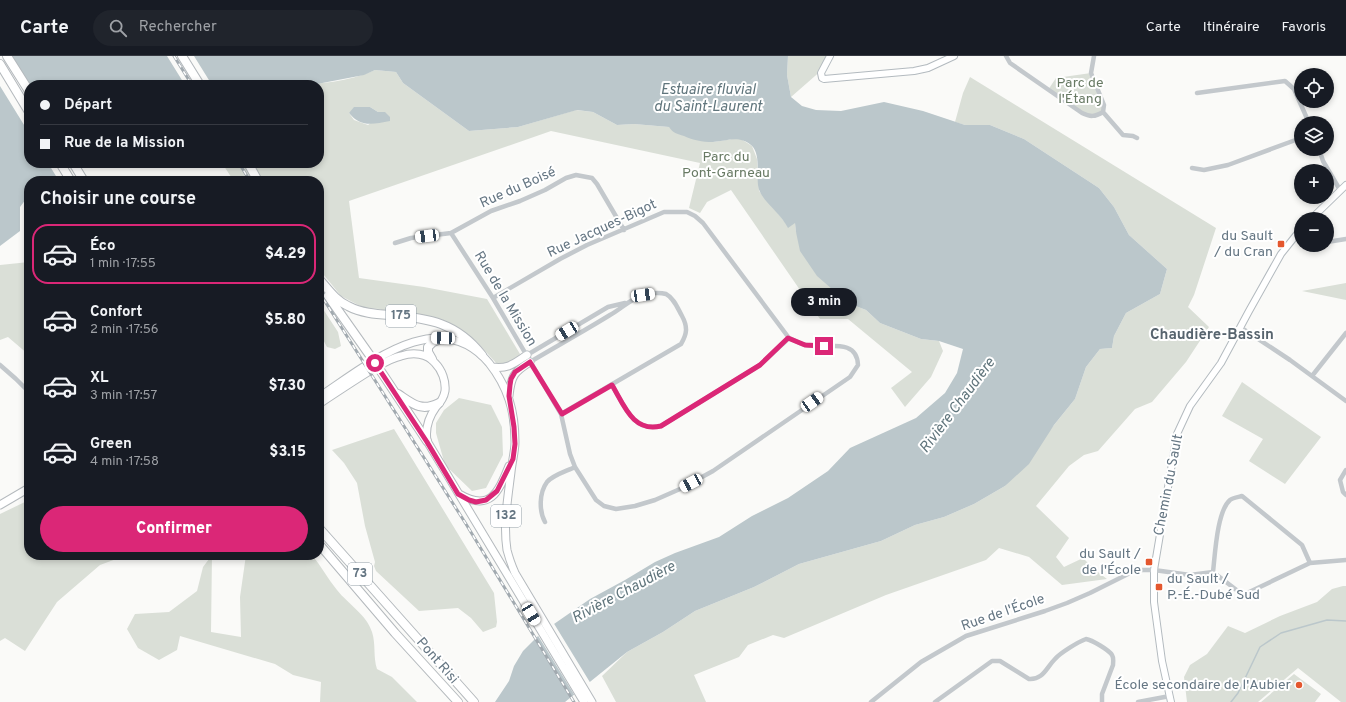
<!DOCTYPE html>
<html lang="fr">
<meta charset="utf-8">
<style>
body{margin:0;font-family:Overpass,sans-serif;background:#20242c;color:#f1f3f6;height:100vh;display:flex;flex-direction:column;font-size:15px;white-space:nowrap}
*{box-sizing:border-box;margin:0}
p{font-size:13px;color:#9ea1a6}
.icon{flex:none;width:22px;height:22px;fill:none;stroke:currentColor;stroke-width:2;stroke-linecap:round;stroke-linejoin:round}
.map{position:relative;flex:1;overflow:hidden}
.details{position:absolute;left:24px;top:120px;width:300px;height:384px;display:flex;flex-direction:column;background:#171b24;border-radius:16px;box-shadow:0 2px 6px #0003}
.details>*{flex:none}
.banner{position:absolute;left:24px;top:24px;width:300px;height:88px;border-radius:16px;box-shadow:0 2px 6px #0003;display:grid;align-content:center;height:88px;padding:0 16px;background:#171b24}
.tools{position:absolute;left:1294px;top:12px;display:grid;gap:8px}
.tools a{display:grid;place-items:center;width:40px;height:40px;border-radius:50%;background:#171b24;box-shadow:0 2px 6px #0003;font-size:20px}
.end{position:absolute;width:18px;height:18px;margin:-9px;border:5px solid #db2777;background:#fff;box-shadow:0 0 0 2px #fff}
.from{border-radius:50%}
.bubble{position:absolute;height:28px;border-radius:14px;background:#171b24;box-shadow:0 2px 6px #0003;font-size:13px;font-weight:800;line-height:28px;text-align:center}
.car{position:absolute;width:12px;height:24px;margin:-12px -6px;border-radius:5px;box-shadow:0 0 3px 1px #0007;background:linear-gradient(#fff 24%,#345 0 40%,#fff 0 76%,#345 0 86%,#fff 0)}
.banner b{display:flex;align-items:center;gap:14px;height:38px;font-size:15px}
.banner b+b{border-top:1px solid #363941}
.banner i{width:10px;height:10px;background:#f1f3f6}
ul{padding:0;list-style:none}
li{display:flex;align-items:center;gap:12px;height:60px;margin:0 8px 6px;padding:0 8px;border:2px solid transparent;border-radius:16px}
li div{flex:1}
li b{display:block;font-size:15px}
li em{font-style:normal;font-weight:800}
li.on{border-color:#db2777}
li>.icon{width:36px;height:36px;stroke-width:1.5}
h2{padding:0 16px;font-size:18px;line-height:48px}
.button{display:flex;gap:8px;margin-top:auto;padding:8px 16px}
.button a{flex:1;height:46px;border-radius:24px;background:#db2777;color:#fff;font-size:16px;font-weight:800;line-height:46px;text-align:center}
header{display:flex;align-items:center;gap:24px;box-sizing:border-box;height:56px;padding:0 20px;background:#171b24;border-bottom:1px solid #363941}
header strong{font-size:19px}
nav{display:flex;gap:22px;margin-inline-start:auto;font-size:14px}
.search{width:280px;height:36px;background:#20242c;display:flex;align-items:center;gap:10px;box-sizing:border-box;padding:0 14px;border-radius:22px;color:#9ea1a6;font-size:15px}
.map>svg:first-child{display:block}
.green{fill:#dadfd7;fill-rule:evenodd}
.water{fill:#bbc7cb}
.pier{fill:#fafaf8}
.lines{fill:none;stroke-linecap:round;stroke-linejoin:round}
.stream{stroke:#bbc7cb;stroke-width:1.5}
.secondary-casing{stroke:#b3babf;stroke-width:8}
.primary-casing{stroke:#b5babe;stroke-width:9}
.highway-casing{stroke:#b4b9bd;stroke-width:10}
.street{stroke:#c3c8cc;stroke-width:4.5}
.secondary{stroke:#fff;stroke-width:6}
.primary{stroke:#fff;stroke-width:7}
.highway{stroke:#fff;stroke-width:8}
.rail-casing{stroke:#a2aab0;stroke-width:3}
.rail{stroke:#fff;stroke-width:1.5;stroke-dasharray:4.5;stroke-linecap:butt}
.highway-bridge-casing{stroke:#b4b9bd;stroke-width:10;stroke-linecap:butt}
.highway-bridge{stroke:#fff;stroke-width:8}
.route{stroke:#db2777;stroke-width:5}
.poi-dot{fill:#e4572e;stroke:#fff;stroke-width:1.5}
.labels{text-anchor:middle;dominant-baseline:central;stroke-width:4;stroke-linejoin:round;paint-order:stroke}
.shield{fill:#fff;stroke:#939fa8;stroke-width:1}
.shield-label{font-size:13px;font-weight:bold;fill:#657683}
.park-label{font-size:14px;fill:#687a64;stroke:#fff}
.street-label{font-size:14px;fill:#657683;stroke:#fff}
.poi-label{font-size:14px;fill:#657683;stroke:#fff;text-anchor:end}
.water-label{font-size:15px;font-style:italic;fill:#60757c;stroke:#fff}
.neighbourhood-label{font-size:15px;font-weight:bold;fill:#57646e;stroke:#fff}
</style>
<header>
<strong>Carte</strong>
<div class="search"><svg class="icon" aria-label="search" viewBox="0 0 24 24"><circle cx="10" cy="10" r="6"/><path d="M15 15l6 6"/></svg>Rechercher</div>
<nav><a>Carte</a><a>Itinéraire</a><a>Favoris</a></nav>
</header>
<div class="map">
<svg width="1346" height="646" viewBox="0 0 1346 646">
<rect width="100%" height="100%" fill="#fafaf8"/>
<!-- green -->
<path class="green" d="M788 0H830L823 13 791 41 787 19Z
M375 14 396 16 403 27 469 75 518 71 576 54 593 56 617 69 634 68 669 71 714 86 732 83H741L752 90 757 103 759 135 785 166 788 171 795 166 796 176 848 247 866 254 880 267 921 283 939 285 943 295 931 321 905 351 891 332 912 316 848 263H820L731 134 707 146 700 157 689 152 700 107 551 75 349 145 359 222 424 231 487 243 520 298C515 308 507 308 497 308L476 285 463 276 388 258 380 253 364 252 341 240 319 213V125H232L233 124 222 107H319V29H291C318 28 349 26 375 14ZM370 51 378 56H385L368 69 354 64 349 57Z
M1091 17 1104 49 1103 56 1090 61 1048 34 1056 22Z
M970 21 1216 172 1194 239 1188 251 1209 271 1186 306 1152 346 1135 353 1098 395 1084 399 1069 410 1036 450 1069 482 1056 501 1064 511 1083 502 1094 513 1107 523 1062 529 1029 501 999 492 986 504 886 539 784 582 773 579 748 589 739 601 694 619 706 646H616L602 620 627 596 663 576 695 555 754 531 799 508 881 485 915 469 944 461 974 448 1005 430 1075 343 1086 311 1100 293 1112 292 1114 280 1126 257 1160 238 1167 213 1129 179 1114 151 1099 132 1024 83 990 69H965L955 66 963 37Z
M29 206V299L8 281 0 284V209Z
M1346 227V244L1302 235Z
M319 247 338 276 341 290 335 293 327 291 319 276Z
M1242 326 1321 381 1285 428 1249 405 1263 383 1222 360Z
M459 342 491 349 502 371 503 399 486 432 472 435 445 409 436 377V367L444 354Z
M394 373 494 537 497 566 496 571 483 576 471 562 458 552 419 555 376 515 374 510 375 506 365 470 357 427 344 407 332 394Z
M29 444V499H127L100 509 57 546 25 595 5 582 0 585V458Z
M212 499 211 576 241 581 240 541 246 499H312C321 510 328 523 337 534 348 548 367 559 372 576 376 588 373 601 377 613L392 621 417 646H320L321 626 293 619 275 608 180 580 177 594 159 604 138 592 127 573 135 558 169 556 197 535 203 511Z
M1343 530H1346V646H1341L1298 612 1258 646H1187L1184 621 1190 609 1207 598 1228 570 1245 577 1280 560 1317 546 1332 533Z
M1294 618 1321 638 1315 646H1261Z"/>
<!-- water -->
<path class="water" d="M0 0H788L787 19 791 41 802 50 816 54 841 55 884 46 923 55 965 69H990L1024 83 1099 132 1114 151 1129 179 1167 213 1160 238 1126 257 1114 280 1112 292 1100 293 1086 311 1075 343 1054 369 1029 408 1005 430 974 448 944 461 915 469 881 485 799 508 754 531 695 555 663 576 627 596 565 646H495L509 625 514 610 523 595 541 577 590 543 625 524 655 506 675 497 719 481 752 460 788 442 828 415 850 392 916 362 945 337 957 317 963 293 939 285 921 283 880 267 866 254 848 247 817 220 800 195 796 176 795 167 788 172C781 158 766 148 760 136 754 126 763 99 751 89 739 79 727 85 713 86 702 86 693 84 684 80 677 78 673 77 669 71L634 68 617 69 593 56 577 54 518 71 469 75 403 27 396 16 375 14 364 19 317 28 291 29H29V107H81L60 125H29V139L20 151V175L0 190Z
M354 51H370L378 56H385L390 61V65C373 68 361 72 349 57Z"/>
<!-- pier -->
<path class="pier" d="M0 0H12L30 29 29 77 0 30Z
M167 0H194L212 29H185Z
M48 107H77L75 115 63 125H59Z
M553 566 591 628 575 640 537 578Z"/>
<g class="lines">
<!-- stream -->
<path class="stream" d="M1231 646 1238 637 1260 591 1281 577 1327 564 1346 565"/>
<defs>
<path id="secondary" d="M830 0 821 17 822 22 824 23 914 15 928 12 954 0
M1311 163 1346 129
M1171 646 1162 605 1154 546V514L1177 378 1190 350 1221 307 1249 255 1281 198 1301 173"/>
<path id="primary" d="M492 311C509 313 513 308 527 299
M509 340C511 320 514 316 530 306
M319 341C366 310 439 247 489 307 508 331 515 355 515 386 515 395 512 406 511 416 508 441 503 468 507 494 509 502 512 510 515 517L592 646
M319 348C337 336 355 324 373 313 382 308 391 302 401 300 413 296 427 297 435 307 442 314 446 325 445 335 444 341 440 347 436 351 428 362 425 372 427 385L584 646
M459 438C490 456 498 437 509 410
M0 449 29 432"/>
<path id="highway" d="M7 0 29 35
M182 0 200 29
M0 8 29 56
M60 107 71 125
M73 107 84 125
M248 107 258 125
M319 223C328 233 336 245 348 250 361 257 376 258 390 259 429 262 457 267 482 299
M328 240 371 301
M432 303 428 296V291L433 286 443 282
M380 314 427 385
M398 338C413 348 421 356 439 347
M319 472 474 646
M319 488 395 577 458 646"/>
</defs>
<!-- secondary casing -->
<use href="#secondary" class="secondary-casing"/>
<!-- primary casing -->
<use href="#primary" class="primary-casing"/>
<!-- highway casing -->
<use href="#highway" class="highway-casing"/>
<!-- street -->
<path class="street" d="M1006 0 1010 7 1082 57C1090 61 1095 61 1103 56L1104 49 1091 17 1094 0
M1197 37 1285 25 1294 33 1309 67
M1103 56 1123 79 1133 80 1137 82
M1319 93 1323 105 1340 134
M1192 112 1204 114 1228 109 1301 82
M451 177 493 242 561 358 570 398 575 411 596 444 604 450 616 453 635 450 655 444 680 433 713 415 850 321 858 309C857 281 825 293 806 289 800 288 794 284 789 282L703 167 695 160 687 156H664L587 189 560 203 493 242
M1327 186 1346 183
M395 187 411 182 451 177 491 155 520 145 545 134 566 122 576 119 592 122 597 128 624 174
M1240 271 1290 304 1346 345
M527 299 608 251 625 247
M530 306C557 290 584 275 610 259 621 253 629 244 641 240 648 237 659 236 666 238 674 242 678 253 682 260 688 271 687 278 681 288L561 358
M0 309 16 323 29 336
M1312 320 1346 277
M612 329C624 349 633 377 661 370L760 309 789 282
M1346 414 1340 424 1343 436 1346 439
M545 466C539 455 539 437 547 426 553 419 567 415 575 411
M1213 516C1215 499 1217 455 1230 444 1232 442 1238 441 1242 440L1302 489 1310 507
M871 646 921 606 966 580 1045 555 1067 547 1090 537 1136 514H1154L1190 519 1213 516 1243 539 1310 507 1346 504
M935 646 992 605H1000L1029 623C1043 624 1046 612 1055 603 1060 597 1078 586 1086 583 1092 584 1109 594 1112 599 1114 602 1113 606 1113 609L1102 638V646
M1138 646 1170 640"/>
<!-- secondary -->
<use href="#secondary" class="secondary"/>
<!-- primary -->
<use href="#primary" class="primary"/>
<!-- highway -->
<use href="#highway" class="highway"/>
<defs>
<path id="rail" d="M174 0 192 29
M239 107 250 125
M319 236 466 468 574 646"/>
</defs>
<!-- rail casing -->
<use href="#rail" class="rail-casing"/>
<!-- rail -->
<use href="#rail" class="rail"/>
<defs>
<path id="highway-bridge" d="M371 301 380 314"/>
</defs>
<!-- highway-bridge casing -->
<use href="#highway-bridge" class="highway-bridge-casing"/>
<!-- highway-bridge -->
<use href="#highway-bridge" class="highway-bridge"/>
</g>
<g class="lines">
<!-- route -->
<path class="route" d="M375 307 427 386 458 438 469 444 476 446 486 444 497 435 513 403 515 388 514 371 509 340 510 329 511 323 515 316 530 306 562 358 612 329C624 349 633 377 661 370L760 309 788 282 805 289 824 290"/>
</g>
<!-- markers -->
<g class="poi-dot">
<rect x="1277" y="184" width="8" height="8" rx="2"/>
<rect x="1145" y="502" width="8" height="8" rx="2"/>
<rect x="1155" y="527" width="8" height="8" rx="2"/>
<circle cx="1299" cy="629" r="4"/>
</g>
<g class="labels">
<!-- shield labels -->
<g class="shield">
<rect x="386" y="249" width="30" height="22" rx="3"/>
<rect x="491" y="449" width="30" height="22" rx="3"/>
<rect x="348" y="507" width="24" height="22" rx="3"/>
</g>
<g class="shield-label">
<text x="401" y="260">175</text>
<text x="506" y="460">132</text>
<text x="360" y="518">73</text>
</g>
<!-- park labels -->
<g class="park-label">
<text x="1080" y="27">Parc de<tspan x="1080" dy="16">l'Étang</tspan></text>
<text x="726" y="101">Parc du<tspan x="726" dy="16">Pont-Garneau</tspan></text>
</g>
<!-- street labels -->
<g class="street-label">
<text transform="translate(518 132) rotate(-24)">Rue du Boisé</text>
<text transform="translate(602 173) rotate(-25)">Rue Jacques-Bigot</text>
<text transform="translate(505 243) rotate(59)">Rue de la Mission</text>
<text transform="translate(1169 429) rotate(-79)">Chemin du Sault</text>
<text transform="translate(1003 557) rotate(-19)">Rue de l'École</text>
<text transform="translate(437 605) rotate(49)">Pont Risi</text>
</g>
<!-- poi labels -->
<g class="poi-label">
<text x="1273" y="180">du Sault<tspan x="1273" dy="16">/ du Cran</tspan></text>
<text x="1141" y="498">du Sault /<tspan x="1141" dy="16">de l'École</tspan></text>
<text x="1167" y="523" text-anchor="start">du Sault /<tspan x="1167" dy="16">P.-É.-Dubé Sud</tspan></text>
<text x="1291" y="629">École secondaire de l'Aubier</text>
</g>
<!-- water labels -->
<g class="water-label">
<text x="708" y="34">Estuaire fluvial<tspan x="708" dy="17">du Saint-Laurent</tspan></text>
<text transform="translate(958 350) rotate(-53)">Rivière Chaudière</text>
<text transform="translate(624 537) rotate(-28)">Rivière Chaudière</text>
</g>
<!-- neighbourhood labels -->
<g class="neighbourhood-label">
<text x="1212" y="279">Chaudière-Bassin</text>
</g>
</g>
</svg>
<div class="tools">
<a><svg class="icon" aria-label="locate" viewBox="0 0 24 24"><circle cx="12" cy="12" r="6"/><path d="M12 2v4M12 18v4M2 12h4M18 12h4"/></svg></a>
<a><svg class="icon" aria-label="layers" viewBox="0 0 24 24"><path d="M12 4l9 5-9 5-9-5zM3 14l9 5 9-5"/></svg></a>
<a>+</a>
<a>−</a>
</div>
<i class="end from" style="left:375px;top:307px"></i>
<i class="end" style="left:824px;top:290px"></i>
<div class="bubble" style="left:791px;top:232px;width:66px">3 min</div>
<i class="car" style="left:427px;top:180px;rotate:263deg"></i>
<i class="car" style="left:643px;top:239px;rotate:82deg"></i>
<i class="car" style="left:567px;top:275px;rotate:239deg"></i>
<i class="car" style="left:443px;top:282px;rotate:272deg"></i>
<i class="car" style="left:812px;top:346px;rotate:55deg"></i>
<i class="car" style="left:691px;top:427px;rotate:242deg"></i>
<i class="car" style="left:531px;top:558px;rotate:149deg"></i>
<div class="banner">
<b><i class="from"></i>Départ</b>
<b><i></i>Rue de la Mission</b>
</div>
<section class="details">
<h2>Choisir une course</h2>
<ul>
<li class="on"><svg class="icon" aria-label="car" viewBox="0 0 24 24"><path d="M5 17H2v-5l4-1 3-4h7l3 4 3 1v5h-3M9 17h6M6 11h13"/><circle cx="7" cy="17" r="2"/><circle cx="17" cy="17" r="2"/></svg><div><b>Éco</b><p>1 min · 17:55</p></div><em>$4.29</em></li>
<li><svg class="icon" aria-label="car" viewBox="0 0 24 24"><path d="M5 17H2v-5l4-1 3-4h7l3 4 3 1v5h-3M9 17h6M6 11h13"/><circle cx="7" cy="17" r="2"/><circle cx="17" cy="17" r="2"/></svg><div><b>Confort</b><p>2 min · 17:56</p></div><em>$5.80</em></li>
<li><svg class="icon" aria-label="car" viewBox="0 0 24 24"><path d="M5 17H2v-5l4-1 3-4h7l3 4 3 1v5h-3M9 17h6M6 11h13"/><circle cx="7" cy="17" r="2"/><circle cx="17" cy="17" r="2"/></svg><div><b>XL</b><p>3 min · 17:57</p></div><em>$7.30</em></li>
<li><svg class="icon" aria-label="car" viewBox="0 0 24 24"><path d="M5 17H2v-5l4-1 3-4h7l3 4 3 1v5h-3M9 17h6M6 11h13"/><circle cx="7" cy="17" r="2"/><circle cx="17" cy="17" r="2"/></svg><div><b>Green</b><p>4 min · 17:58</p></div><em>$3.15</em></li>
</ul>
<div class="button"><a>Confirmer</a></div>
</section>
</div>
